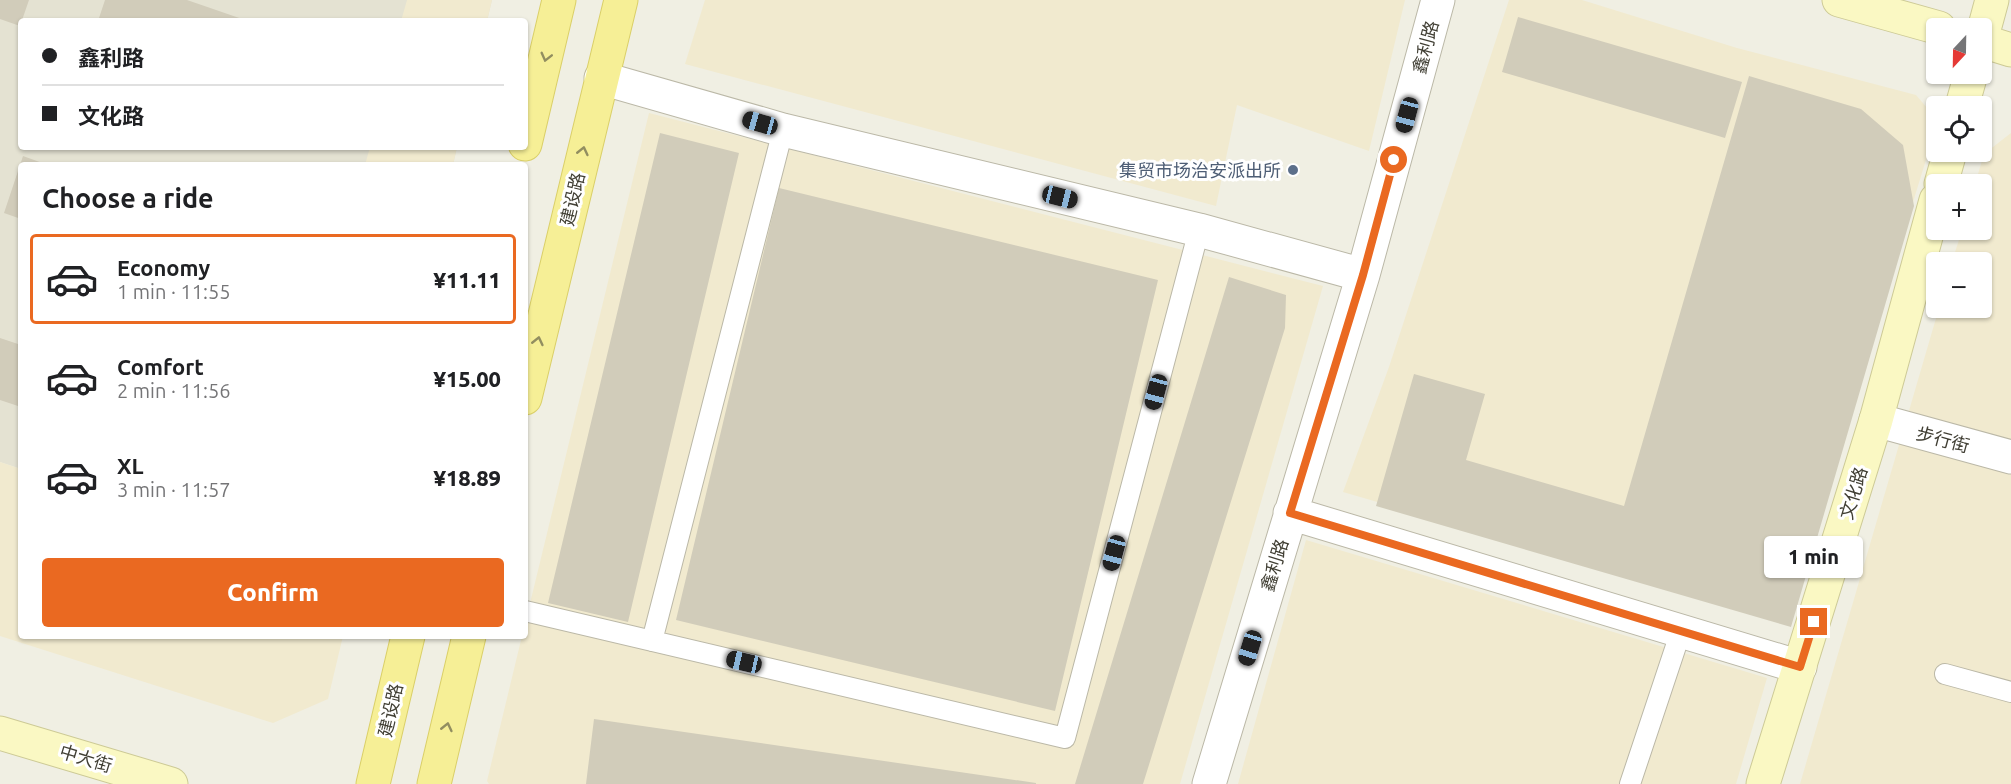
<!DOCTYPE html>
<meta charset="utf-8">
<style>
body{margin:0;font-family:Ubuntu,"Noto Sans SC",sans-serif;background:#f2f2f2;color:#202124;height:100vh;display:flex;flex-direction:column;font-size:22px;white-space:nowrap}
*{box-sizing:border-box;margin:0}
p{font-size:20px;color:#757577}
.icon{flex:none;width:33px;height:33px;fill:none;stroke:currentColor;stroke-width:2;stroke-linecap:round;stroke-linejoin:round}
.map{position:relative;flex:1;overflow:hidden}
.side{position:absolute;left:18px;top:162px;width:510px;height:477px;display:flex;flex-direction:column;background:#fff;border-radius:6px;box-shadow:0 2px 4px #0004}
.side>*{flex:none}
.hud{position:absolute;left:18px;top:18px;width:510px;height:132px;border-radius:6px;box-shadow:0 2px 4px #0004;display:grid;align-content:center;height:132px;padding:0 24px;background:#fff}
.needle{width:39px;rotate:202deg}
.tools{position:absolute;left:1926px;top:18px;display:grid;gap:12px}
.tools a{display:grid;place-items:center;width:66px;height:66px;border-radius:6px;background:#fff;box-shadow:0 2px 4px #0004;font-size:30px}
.end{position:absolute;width:27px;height:27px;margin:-14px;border:8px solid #ea6921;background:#fff;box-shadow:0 0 0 3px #fff}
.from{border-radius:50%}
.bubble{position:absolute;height:42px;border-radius:6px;background:#fff;box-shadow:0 2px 4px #0004;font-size:20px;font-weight:800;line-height:42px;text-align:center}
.car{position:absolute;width:18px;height:36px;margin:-18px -9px;border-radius:8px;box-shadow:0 0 4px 2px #0007;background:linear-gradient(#222 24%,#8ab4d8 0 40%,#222 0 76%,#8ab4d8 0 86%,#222 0)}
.hud b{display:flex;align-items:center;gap:21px;height:57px;font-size:22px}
.hud b+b{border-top:2px solid #e0e0e0}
.hud i{width:15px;height:15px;background:#202124}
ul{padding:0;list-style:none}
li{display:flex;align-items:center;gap:18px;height:90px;margin:0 12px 9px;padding:0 12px;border:3px solid transparent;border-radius:6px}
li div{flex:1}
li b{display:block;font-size:22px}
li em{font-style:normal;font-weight:800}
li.on{border-color:#ea6921}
li>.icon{width:54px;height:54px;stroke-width:1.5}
h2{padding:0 24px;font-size:27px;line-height:72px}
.primary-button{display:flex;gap:12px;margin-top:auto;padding:12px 24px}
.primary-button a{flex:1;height:69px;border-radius:6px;background:#ea6921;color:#fff;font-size:24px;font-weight:800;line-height:69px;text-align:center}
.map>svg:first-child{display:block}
.residential{fill:#e4e2d2}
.commercial{fill:#f1eacf}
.building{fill:#d1ccba}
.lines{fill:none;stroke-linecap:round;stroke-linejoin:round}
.lane-casing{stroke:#bbb8a7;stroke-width:22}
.street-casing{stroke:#bbb8a7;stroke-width:35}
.secondary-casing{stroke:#cdca96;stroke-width:35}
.primary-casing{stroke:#dacf68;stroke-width:35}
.lane{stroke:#fff;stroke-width:20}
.street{stroke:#fff;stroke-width:33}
.secondary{stroke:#faf8c3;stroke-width:33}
.primary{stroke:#f6ef96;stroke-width:33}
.oneway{stroke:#928e60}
.route{stroke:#ea6921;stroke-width:8}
.service-dot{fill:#5c6f8a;stroke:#fff;stroke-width:2}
.labels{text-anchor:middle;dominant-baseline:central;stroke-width:6;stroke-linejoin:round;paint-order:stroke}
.street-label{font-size:18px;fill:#413f34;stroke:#fff}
.service-label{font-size:18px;fill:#4e5e75;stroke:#fff;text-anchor:end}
</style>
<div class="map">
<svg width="2011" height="784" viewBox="0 0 2011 784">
<rect width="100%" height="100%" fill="#f0efe3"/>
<!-- residential -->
<path class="residential" d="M0 0H492L487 21H21V147H457L453 165H21V469L0 462Z"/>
<!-- commercial -->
<path class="commercial" d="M407 0H492L487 21H401Z
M705 0H1405L1369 151 1237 105 1216 206 685 64Z
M1509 0H1582L1737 48 1916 95 1928 109 1936 127 1786 617 1563 556 1343 492 1389 367Z
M649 113 1323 286 1180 784H489L487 781 522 636H525V624Z
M2011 133V784H1800L1939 308H1982V262H1952L1962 230H1982V184H1975L1984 154Z
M370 147H457L453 165H365Z
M0 462 21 469V636H343L328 699 273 723 0 636Z
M1306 540 1767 678 1736 784H1238Z"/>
<!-- building -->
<path class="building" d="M0 0H29L20 26 0 19Z
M105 0H187L248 21H98Z
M1518 17 1742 82 1725 138 1502 72Z
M1749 76 1861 109 1903 145 1914 206 1791 627 1376 506 1414 374 1485 394 1466 460 1624 506Z
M660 133 739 153 628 622 548 603Z
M23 156 48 165H21V219L4 213Z
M779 188 1158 280 1055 711 676 620Z
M1229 277 1286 295 1285 328 1143 784H1075Z
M0 338 21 345V407L0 400Z
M594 719 1036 783V784H586Z"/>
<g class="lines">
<defs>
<path id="lane" d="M525 611 1065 738 1199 230
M652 641 783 130
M1945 674 2011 692
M1630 784 1681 631"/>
<path id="street" d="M601 78 783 130 1199 230 1363 275
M1876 420 2011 457
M1290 513 1800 667
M1209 784 1363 275 1438 0"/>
<path id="secondary" d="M1839 0 1939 28
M1982 37 1992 0
M1982 41 2011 50
M1962 106 1971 74
M1941 184 1950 152
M0 733 171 784
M1763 784 1876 420 1936 200"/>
<path id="primary" d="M525 144 559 0
M525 398 621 0
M373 784 408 636
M434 784 469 636"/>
</defs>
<!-- lane casing -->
<use href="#lane" class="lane-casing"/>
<!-- street casing -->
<use href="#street" class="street-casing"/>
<!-- secondary casing -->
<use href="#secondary" class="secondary-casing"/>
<!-- primary casing -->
<use href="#primary" class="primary-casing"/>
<!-- lane -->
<use href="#lane" class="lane"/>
<!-- street -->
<use href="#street" class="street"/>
<!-- secondary -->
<use href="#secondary" class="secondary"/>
<!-- primary -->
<use href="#primary" class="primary"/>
</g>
<!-- one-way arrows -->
<defs><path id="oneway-chevron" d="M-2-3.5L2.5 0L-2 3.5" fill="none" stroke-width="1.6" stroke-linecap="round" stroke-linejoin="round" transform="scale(1.5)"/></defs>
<g class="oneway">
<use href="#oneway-chevron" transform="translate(546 57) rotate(104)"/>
<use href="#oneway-chevron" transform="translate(583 151) rotate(-77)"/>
<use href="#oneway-chevron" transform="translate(538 341) rotate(-77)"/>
<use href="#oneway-chevron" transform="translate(447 727) rotate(-77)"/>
</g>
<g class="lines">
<!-- route -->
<path class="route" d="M1394 160 1363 275 1290 513 1800 667 1814 622"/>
</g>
<!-- markers -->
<circle class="service-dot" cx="1293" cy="170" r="6"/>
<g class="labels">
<!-- street labels -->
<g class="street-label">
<text transform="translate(1425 47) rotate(-75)">鑫利路</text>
<text transform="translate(572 199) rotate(-77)">建设路</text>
<text transform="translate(1943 439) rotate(15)">步行街</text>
<text transform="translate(1853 493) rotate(-73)">文化路</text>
<text transform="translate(1274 565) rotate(-73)">鑫利路</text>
<text transform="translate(390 710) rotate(-77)">建设路</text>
<text transform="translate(86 758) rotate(17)">中大街</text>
</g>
<!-- service labels -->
<g class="service-label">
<text x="1281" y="170">集贸市场治安派出所</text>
</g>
</g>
</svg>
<div class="tools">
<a><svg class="needle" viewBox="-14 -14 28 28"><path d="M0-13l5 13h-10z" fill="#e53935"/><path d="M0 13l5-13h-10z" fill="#757577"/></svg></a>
<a><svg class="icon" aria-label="locate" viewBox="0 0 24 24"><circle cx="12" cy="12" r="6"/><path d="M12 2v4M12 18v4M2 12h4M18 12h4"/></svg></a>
<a>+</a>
<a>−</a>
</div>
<i class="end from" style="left:1394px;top:160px"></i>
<i class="end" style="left:1814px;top:622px"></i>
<div class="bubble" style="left:1764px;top:536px;width:99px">1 min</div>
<i class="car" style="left:1407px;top:115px;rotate:195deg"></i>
<i class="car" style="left:760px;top:123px;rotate:286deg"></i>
<i class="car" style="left:1060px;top:197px;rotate:104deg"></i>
<i class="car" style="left:1156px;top:392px;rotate:195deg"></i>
<i class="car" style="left:1114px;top:553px;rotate:195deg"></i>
<i class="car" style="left:1250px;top:648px;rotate:197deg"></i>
<i class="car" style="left:744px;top:662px;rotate:283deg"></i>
<div class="hud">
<b><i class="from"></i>鑫利路</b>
<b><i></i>文化路</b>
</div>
<section class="side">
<h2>Choose a ride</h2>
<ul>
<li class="on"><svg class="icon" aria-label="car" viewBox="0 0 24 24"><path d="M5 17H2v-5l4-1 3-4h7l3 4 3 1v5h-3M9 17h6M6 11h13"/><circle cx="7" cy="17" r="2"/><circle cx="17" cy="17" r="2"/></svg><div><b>Economy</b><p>1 min · 11:55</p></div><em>¥11.11</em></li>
<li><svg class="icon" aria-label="car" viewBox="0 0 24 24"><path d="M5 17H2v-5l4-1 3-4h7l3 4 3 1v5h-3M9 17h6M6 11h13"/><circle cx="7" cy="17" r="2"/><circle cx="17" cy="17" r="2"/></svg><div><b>Comfort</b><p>2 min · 11:56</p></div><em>¥15.00</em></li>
<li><svg class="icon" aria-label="car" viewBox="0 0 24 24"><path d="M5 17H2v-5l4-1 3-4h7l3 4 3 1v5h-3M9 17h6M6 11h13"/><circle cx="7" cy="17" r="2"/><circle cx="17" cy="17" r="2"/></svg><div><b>XL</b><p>3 min · 11:57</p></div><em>¥18.89</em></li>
</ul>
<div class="primary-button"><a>Confirm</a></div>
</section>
</div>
